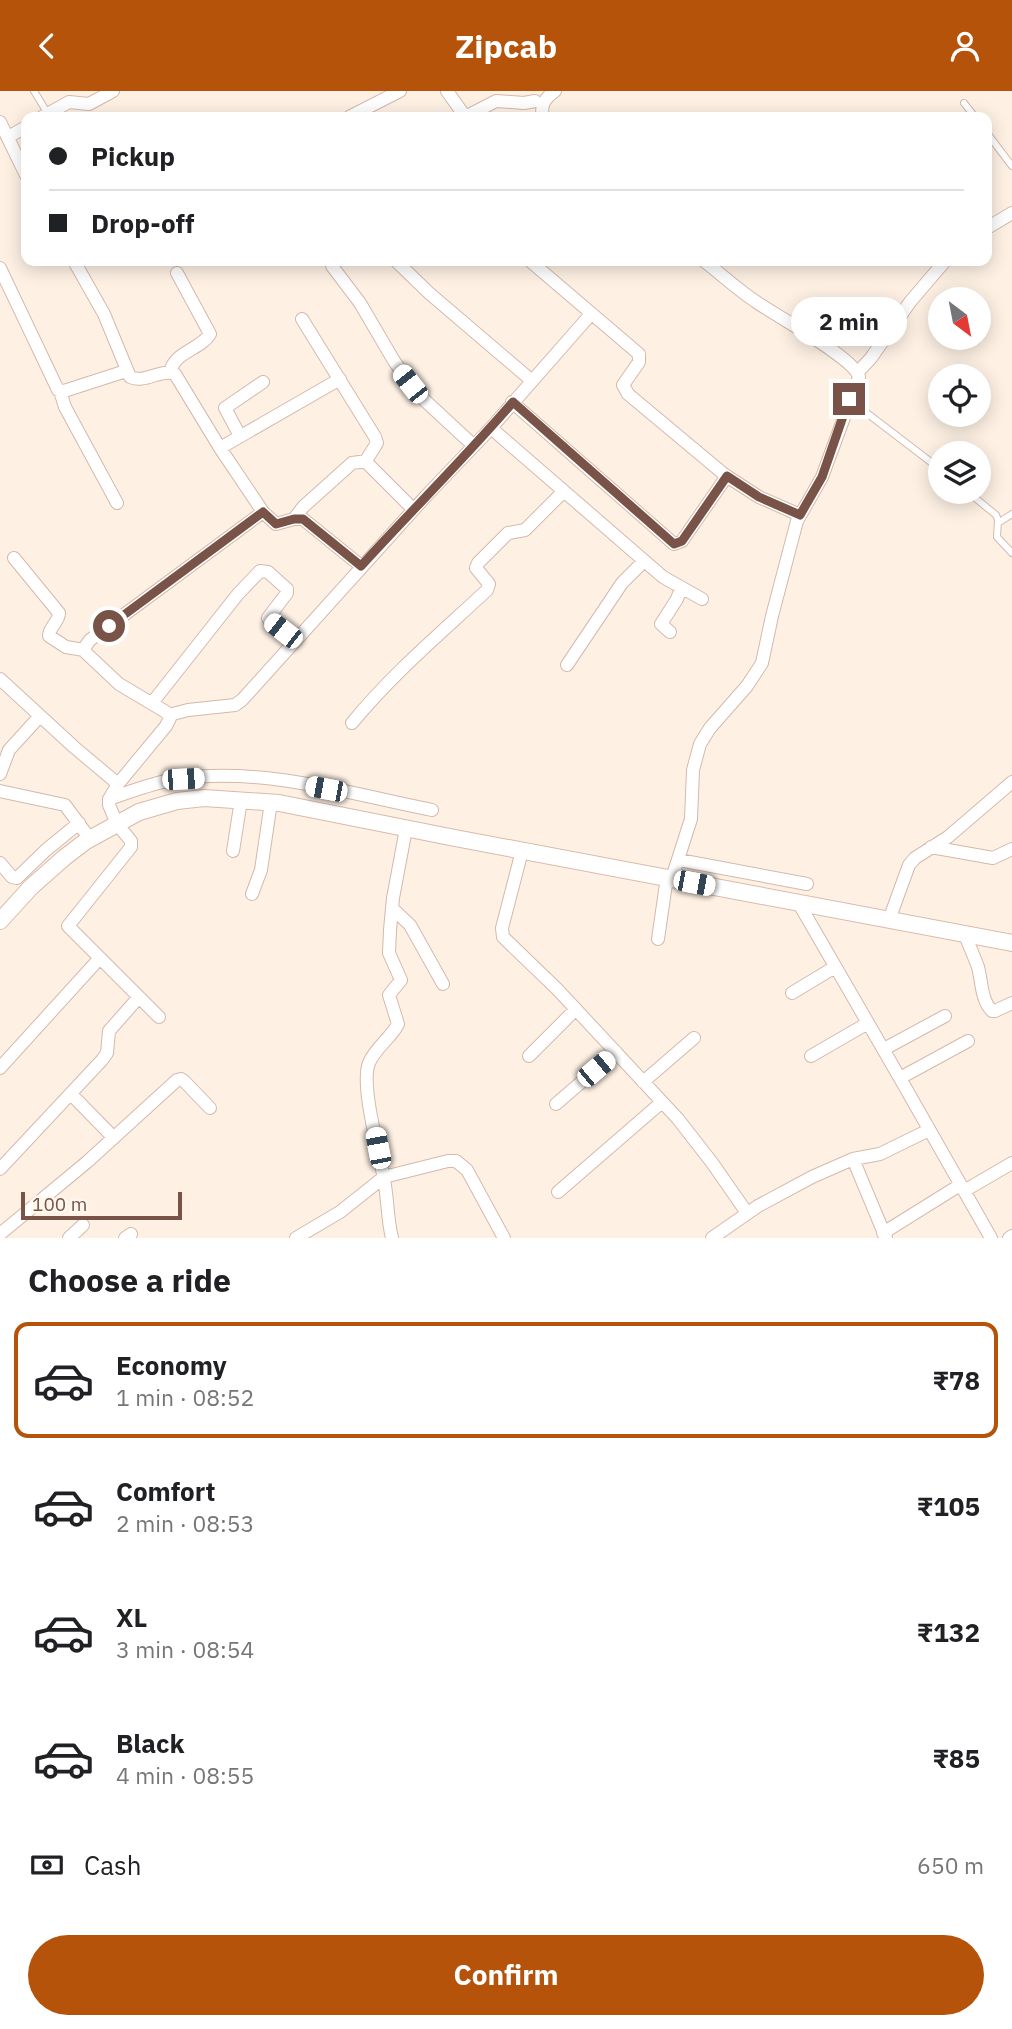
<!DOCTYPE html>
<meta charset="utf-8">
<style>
body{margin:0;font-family:"IBM Plex Sans",sans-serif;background:#f2f2f2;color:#202124;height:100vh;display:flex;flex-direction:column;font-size:26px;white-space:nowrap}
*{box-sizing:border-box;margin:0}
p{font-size:23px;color:#757577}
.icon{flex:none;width:38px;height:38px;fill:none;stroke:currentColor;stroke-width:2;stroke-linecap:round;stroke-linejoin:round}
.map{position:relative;height:1147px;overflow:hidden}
.sheet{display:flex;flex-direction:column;background:#fff;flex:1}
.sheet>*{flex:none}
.banner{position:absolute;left:21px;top:21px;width:971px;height:154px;border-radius:14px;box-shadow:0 4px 18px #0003;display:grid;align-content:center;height:154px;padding:0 28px;background:#fff}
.needle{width:46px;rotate:148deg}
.fabs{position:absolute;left:928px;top:196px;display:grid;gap:14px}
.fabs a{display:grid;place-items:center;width:63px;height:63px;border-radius:50%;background:#fff;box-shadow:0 4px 18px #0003;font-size:35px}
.scale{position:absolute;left:21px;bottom:18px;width:161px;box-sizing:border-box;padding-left:7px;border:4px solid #795347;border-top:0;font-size:19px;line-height:24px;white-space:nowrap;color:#795347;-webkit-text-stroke:5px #fff6ed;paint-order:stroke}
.end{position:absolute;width:32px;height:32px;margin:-16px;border:9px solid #795347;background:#fff;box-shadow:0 0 0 4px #fff}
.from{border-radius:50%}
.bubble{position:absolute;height:49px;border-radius:24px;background:#fff;box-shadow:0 4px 18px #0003;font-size:23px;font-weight:700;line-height:49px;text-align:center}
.car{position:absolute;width:21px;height:42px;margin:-21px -10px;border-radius:9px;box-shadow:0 0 5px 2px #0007;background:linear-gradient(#fff 24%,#345 0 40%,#fff 0 76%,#345 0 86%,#fff 0)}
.banner b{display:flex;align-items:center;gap:24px;height:66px;font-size:26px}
.banner b+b{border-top:2px solid #e0e0e0}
.banner i{width:18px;height:18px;background:#202124}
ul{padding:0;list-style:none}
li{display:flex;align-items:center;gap:21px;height:116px;margin:0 14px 10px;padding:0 14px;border:4px solid transparent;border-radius:14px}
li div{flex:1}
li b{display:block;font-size:26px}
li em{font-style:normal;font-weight:700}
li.on{border-color:#b45309}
li>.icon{width:63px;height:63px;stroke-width:1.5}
h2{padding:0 28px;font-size:32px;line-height:84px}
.pay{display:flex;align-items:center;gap:18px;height:77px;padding:0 28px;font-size:26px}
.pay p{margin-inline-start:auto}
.cta{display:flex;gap:14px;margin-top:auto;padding:14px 28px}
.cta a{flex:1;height:80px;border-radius:42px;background:#b45309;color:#fff;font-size:28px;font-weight:700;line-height:80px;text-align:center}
header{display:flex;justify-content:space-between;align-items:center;height:91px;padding:0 28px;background:#b45309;color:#fff;font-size:32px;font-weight:700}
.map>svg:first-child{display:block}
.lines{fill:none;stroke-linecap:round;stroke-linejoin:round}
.lane-casing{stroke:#d3b9ac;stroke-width:8}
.street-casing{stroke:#d3b9ac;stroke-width:14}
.secondary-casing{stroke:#d9baab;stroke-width:18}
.lane{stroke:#fff;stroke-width:6}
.street{stroke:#fff;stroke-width:12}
.secondary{stroke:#fff;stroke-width:16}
.route{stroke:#795347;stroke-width:9}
</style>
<header><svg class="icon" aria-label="back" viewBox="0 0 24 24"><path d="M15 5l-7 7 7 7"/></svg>Zipcab<svg class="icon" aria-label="person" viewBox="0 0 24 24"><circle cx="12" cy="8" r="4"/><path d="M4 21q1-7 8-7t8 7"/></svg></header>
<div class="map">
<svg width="1012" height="1147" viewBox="0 0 1012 1147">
<rect width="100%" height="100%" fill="#fef1e4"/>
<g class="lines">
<defs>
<path id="lane" d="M34 0 48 23
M964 12 975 26
M987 42 1012 75
M851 310 940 378
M968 401 996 424 998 429 997 446 1012 462
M998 432 1012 423"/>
<path id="street" d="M447 0 464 24H469L496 10 524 12 535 10
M42 26 69 11 89 13 113 0
M349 26 400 0
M543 26C540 14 545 7 555 0
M0 31 26 84
M8 46 26 36
M987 137 1012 122
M74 170 104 223 130 286C145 293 161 277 175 283L220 357 263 421 90 549 84 557 86 562 119 593 166 621 170 627 166 635 118 693 109 708V714L117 733 131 750V756L68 835 159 926
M396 170 429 202 531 289
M530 170 639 263V271L623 294 628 303 725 384 759 406 800 424
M332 175 360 212 394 270 419 304 474 355
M0 177 58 299 64 300 126 280
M302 228 375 346 377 352 367 368 368 373 413 418
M170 281C175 260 200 259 210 243L177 182
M858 281 871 267 910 211 945 170
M60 300 65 316 117 412
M512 311 674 453 682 450 727 385
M491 337 663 486 702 508
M240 345 225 317 263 291
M220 357 340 288
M263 421 276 433 294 428H303L361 475
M294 428 303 416 352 372 367 370
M14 467 59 522C59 531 49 536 49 545L66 556 84 559
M670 541 661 533 677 508 681 497
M567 574 622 492 644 470
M0 588 74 656 118 693
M152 612 238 503 260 480 268 481 287 498V502L268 527 270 530 295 549
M169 624 188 619 235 614 242 609 426 405 491 337 591 223
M352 632C392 583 441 542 487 499L489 493 476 477 478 472 508 442 525 439 564 400
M0 683 9 659 40 625
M0 700 65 714 90 748
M109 708C129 701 150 693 171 689 257 674 348 702 432 719
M931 756 993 767 1012 758
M233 760 241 709
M522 760 502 837 503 846 557 898 678 1028 713 1073 747 1122
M679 769 807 793
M0 772 12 786 17 787 46 759 79 732
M672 787 691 728 693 679 700 653 710 637 747 595 762 572 772 525 797 430 822 386 859 286C855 267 774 224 755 210 737 198 721 183 704 170
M252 803 261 779 271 711
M798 811 905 996 991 1147
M392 817 410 834 443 893
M889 829 909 774 915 767 948 746 1012 691
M965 844C969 854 974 865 978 876 982 891 981 909 992 920H995L1012 912
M658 848 667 786
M792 902 835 876
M884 958 945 925
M529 965 576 918
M811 965 868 932
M0 977 99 868
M900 987 968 950
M643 991 694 947
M71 1003 114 1047
M556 1013 616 961
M853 1068 886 1147
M0 1078 102 969 107 962 109 940 139 906
M964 1100 1012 1072
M558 1101 662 1011
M883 1142 960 1094
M0 1143 87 1071 177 989 181 988 184 990 210 1017
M69 1147 83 1134
M125 1147 131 1143
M296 1147 340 1121 384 1086 448 1070H456L467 1079 504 1147
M392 1147C387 1127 388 1108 384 1089 380 1063 360 994 369 972 375 957 391 947 398 933L389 904 401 889 389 862 390 839 393 807 406 738
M712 1147 758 1115 812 1086 853 1068 880 1063 929 1039
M1009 1147 1012 1145"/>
<path id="secondary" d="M0 830 31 796 65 766 86 750 139 721 177 710 204 707 279 712 455 747 1012 852"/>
</defs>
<!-- lane casing -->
<use href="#lane" class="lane-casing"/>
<!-- street casing -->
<use href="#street" class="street-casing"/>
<!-- secondary casing -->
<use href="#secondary" class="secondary-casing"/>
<!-- lane -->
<use href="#lane" class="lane"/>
<!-- street -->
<use href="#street" class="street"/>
<!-- secondary -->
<use href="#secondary" class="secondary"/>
</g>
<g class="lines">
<!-- route -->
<path class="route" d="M109 535 263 421 276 433 294 428H303L361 475C411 420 464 368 513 311L674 453 682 450 727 385 759 406 800 424 822 386 849 308"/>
</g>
</svg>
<div class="fabs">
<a><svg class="needle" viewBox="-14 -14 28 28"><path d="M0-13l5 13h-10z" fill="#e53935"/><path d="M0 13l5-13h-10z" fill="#757577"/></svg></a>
<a><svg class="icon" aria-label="locate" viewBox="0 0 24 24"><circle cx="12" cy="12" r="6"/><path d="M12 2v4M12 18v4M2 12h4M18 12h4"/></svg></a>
<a><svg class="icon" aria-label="layers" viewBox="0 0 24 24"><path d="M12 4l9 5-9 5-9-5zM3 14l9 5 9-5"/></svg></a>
</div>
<div class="scale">100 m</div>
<i class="end from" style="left:109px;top:535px"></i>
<i class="end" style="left:849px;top:308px"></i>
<div class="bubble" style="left:791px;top:206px;width:116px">2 min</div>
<i class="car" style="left:410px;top:293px;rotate:322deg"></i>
<i class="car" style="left:283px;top:540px;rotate:308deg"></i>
<i class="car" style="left:183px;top:688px;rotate:87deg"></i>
<i class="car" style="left:326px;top:698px;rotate:281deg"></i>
<i class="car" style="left:694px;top:792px;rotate:101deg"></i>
<i class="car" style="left:596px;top:978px;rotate:50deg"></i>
<i class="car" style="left:378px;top:1057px;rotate:349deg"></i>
<div class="banner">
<b><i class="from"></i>Pickup</b>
<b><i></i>Drop-off</b>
</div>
</div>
<section class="sheet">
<h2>Choose a ride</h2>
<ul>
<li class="on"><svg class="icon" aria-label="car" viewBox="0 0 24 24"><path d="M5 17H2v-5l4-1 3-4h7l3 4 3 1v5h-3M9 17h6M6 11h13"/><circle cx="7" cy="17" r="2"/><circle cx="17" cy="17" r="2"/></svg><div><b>Economy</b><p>1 min · 08:52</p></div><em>₹78</em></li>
<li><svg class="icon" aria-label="car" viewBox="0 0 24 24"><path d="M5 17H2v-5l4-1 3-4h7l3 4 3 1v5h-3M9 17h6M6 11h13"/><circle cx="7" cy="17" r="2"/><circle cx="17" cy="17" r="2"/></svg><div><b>Comfort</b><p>2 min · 08:53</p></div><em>₹105</em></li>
<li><svg class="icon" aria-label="car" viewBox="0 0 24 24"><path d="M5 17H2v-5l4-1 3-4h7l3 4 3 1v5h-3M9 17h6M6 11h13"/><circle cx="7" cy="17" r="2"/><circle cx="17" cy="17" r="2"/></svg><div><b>XL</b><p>3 min · 08:54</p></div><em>₹132</em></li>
<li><svg class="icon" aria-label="car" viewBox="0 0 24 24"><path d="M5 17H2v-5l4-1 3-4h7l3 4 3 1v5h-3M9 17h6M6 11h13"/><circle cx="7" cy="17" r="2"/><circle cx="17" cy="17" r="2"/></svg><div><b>Black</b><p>4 min · 08:55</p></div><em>₹85</em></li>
</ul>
<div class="pay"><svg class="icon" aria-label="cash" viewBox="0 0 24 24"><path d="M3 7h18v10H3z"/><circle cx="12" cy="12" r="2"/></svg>Cash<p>650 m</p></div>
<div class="cta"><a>Confirm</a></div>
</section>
